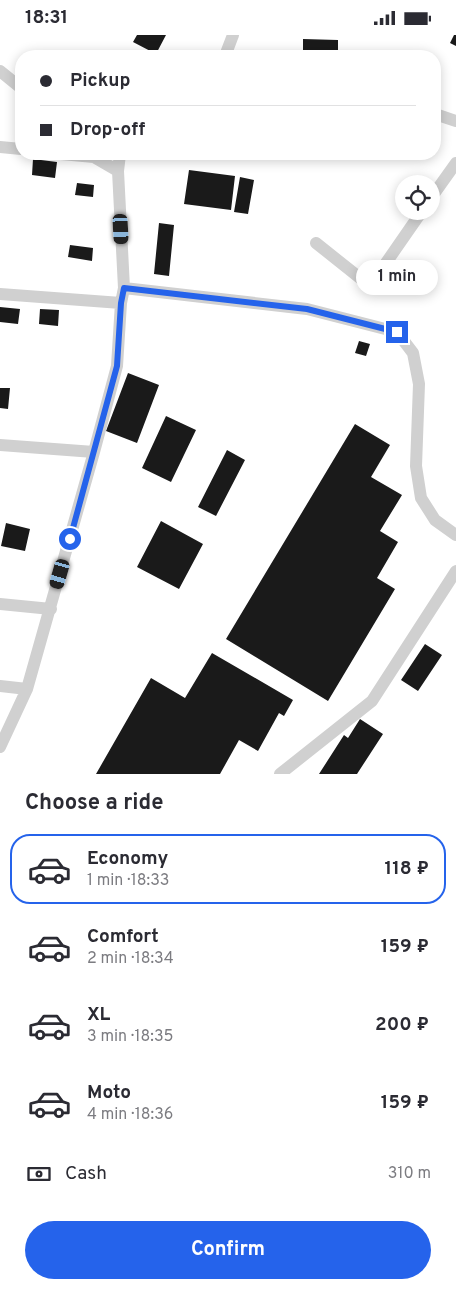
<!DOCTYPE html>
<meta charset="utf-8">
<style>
body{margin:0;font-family:Overpass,sans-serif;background:#f7f7f7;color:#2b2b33;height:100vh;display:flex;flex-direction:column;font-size:19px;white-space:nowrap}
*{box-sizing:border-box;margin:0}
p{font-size:16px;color:#7c7c81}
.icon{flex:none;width:28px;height:28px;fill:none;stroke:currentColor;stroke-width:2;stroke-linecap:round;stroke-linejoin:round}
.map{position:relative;height:739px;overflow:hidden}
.details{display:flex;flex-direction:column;background:#fff;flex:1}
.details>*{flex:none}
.guide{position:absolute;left:15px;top:15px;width:426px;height:110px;border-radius:20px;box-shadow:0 2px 12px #0003;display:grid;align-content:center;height:110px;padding:0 25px;background:#fff}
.fabs{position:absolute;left:395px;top:140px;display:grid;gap:10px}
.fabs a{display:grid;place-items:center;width:45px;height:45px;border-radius:50%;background:#fff;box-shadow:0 2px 12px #0003;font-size:25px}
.end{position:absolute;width:22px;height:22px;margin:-11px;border:6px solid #2563eb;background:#fff;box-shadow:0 0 0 2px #fff}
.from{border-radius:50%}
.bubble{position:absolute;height:35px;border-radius:18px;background:#fff;box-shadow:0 2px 12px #0003;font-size:16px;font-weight:700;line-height:35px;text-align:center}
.car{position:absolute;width:15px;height:30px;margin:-15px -8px;border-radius:6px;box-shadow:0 0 4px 1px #0007;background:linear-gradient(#222 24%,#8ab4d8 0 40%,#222 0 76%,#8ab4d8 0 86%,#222 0)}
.guide b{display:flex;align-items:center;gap:18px;height:48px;font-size:19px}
.guide b+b{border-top:1px solid #e1e1e2}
.guide i{width:12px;height:12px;background:#2b2b33}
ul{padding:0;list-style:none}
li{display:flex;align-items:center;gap:15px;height:70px;margin:0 10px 8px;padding:0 15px;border:2px solid transparent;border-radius:20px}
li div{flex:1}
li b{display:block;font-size:19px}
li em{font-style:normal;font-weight:700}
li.on{border-color:#2563eb}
li>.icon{width:45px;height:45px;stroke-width:1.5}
h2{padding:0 25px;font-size:22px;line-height:60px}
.pay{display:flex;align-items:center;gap:12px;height:55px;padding:0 25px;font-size:19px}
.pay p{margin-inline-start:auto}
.action{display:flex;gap:10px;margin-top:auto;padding:10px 25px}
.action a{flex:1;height:58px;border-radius:30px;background:#2563eb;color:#fff;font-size:20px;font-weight:700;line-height:58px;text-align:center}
.status{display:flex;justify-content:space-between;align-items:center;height:35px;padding:0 25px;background:#fff;direction:ltr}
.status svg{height:14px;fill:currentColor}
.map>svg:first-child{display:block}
.building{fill:#1a1a1a}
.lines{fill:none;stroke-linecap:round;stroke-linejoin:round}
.minor{stroke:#d0d0d0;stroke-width:12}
.route{stroke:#2563eb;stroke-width:6}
</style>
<div class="status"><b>18:31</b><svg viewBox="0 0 49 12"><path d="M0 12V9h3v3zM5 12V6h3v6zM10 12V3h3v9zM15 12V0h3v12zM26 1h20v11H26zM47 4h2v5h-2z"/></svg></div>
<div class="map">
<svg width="456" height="739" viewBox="0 0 456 739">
<rect width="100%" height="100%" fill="#fff"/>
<!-- building -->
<path class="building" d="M137 0H166L156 19 133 7Z
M454 0H456V11L450 8Z
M303 4 338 5V21L303 20Z
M18 72H21V98H16Z
M33 124 57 127 55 143 32 140Z
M189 135 235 141 231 175 184 169Z
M240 142 254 145 248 179 234 177Z
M77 148 94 150 93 162 75 160Z
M159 188 174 190 169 241 154 239Z
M70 210 93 213 92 226 68 222Z
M0 272 20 274 18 289 0 287Z
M40 274 59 275 58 291 39 289Z
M359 306 370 309 366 321 355 318Z
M128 338 159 350 137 408 106 396Z
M0 353H10L8 374 0 373Z
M166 381 196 395 171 447 142 433Z
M355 389 390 410 371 442 402 460 380 496 398 507 377 543 395 554 328 666 226 604Z
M227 415 245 425 216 481 198 472Z
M161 486 203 509 179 554 137 532Z
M6 488 30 494 25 516 1 511Z
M425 609 442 620 418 656 401 645Z
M212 618 293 665 284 681 279 678 258 716 239 705 220 739H96L151 643 185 663Z
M360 684 383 699 357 739H319L344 700 348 703Z"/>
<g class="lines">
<!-- minor -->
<path class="minor" d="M225 21 233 0
M0 36 21 53
M435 79 456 86
M0 112 21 114
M118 136 120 119
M431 163 456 128
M316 208 370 251 422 176
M124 253 307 274 397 297 413 318 419 349 416 431 421 463 435 485 456 500
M0 259 121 268
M0 410 94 417
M0 569 51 574
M0 651 27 654
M0 712 27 654 94 417 117 331 121 268 124 253 118 136 94 122 61 119
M280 739 372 666 456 536"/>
</g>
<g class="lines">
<!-- route -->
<path class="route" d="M70 504 117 331 121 268 124 253 307 274 397 297"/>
</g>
</svg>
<div class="fabs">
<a><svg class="icon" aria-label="locate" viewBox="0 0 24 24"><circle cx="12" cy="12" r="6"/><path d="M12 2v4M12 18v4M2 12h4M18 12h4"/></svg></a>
</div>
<i class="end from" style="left:70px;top:504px"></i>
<i class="end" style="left:397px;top:297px"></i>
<div class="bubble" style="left:356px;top:225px;width:82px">1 min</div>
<i class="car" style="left:121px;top:194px;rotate:177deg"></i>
<i class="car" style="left:60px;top:539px;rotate:196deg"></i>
<div class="guide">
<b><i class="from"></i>Pickup</b>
<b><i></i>Drop-off</b>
</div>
</div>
<section class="details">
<h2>Choose a ride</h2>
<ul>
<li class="on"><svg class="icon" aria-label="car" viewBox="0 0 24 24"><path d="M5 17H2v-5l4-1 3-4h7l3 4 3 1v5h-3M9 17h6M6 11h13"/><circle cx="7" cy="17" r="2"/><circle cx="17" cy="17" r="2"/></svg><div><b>Economy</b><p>1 min · 18:33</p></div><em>118 ₽</em></li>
<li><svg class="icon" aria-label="car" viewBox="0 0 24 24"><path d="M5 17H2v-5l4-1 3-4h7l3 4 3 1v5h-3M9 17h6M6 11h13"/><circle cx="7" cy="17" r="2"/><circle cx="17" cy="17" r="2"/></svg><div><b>Comfort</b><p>2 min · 18:34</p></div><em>159 ₽</em></li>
<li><svg class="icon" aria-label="car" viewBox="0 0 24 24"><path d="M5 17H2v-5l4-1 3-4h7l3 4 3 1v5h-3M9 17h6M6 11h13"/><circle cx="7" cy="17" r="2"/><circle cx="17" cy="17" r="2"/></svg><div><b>XL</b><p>3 min · 18:35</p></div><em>200 ₽</em></li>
<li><svg class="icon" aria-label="car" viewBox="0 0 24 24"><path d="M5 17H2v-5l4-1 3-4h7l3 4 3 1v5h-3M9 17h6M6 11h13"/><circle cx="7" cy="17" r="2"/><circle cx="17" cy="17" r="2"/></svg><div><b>Moto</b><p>4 min · 18:36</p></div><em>159 ₽</em></li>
</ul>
<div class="pay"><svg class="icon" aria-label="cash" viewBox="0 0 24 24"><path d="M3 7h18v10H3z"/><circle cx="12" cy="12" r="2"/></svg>Cash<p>310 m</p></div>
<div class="action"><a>Confirm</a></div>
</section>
